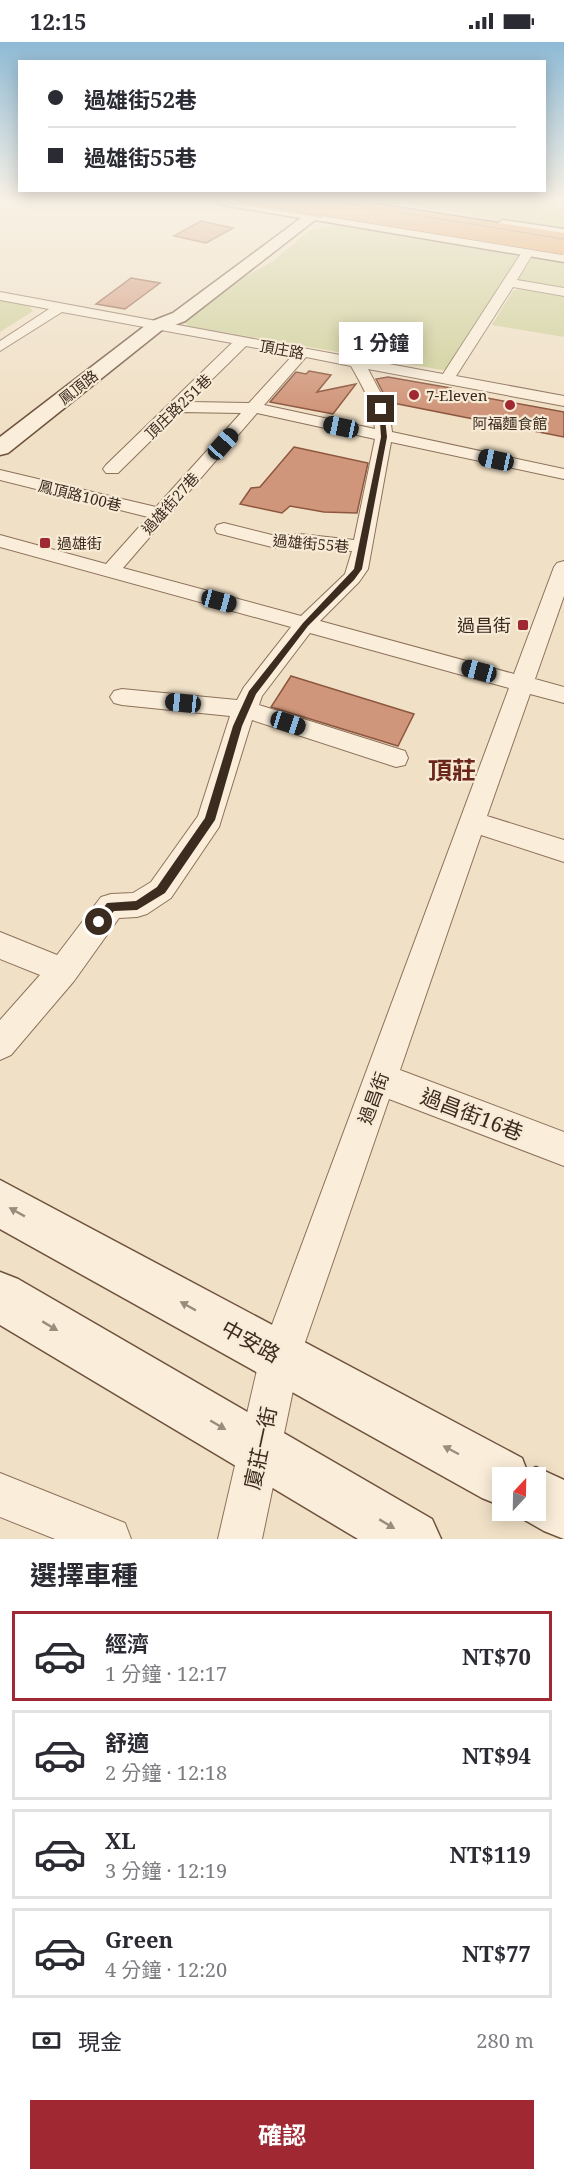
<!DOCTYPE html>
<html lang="zh-TW">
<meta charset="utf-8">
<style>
body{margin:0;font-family:"Noto Serif","Noto Sans TC",serif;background:#f7f7f7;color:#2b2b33;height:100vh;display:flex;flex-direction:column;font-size:22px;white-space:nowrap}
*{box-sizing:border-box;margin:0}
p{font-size:20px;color:#7c7c81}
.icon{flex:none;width:33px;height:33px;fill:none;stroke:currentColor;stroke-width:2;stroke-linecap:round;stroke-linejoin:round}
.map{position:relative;height:1497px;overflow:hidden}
.drawer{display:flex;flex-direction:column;background:#fff;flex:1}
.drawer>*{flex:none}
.hud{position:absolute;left:18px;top:18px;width:528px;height:132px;border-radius:0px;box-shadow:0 3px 15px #0003;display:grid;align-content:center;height:132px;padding:0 30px;background:#fff}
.needle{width:39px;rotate:22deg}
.fabs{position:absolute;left:492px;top:1425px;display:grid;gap:12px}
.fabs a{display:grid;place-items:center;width:54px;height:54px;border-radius:0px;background:#fff;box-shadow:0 3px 15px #0003;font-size:30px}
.end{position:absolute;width:27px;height:27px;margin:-14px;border:8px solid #3c2b1f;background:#fff;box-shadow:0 0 0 3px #fff}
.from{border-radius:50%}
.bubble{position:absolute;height:42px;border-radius:0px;background:#fff;box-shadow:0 3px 15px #0003;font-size:20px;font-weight:700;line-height:42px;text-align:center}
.car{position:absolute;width:18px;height:36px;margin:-18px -9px;border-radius:8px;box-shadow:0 0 4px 2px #0007;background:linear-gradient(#222 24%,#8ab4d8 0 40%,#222 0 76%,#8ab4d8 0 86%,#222 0)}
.hud b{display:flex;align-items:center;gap:21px;height:57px;font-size:22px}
.hud b+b{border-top:2px solid #e1e1e2}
.hud i{width:15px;height:15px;background:#2b2b33}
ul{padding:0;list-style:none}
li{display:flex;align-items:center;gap:18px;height:90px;margin:0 12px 9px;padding:0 18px;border:3px solid #e1e1e2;border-radius:0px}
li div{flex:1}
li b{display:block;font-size:22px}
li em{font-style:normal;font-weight:700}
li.active{border-color:#9f2833}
li>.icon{width:54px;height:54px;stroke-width:1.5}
h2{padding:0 30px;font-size:27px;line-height:72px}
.pay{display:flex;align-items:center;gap:15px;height:66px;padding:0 30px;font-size:22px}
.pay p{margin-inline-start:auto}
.action{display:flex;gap:12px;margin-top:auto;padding:12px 30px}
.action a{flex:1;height:69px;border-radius:0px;background:#9f2833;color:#fff;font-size:24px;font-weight:700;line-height:69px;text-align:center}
.status{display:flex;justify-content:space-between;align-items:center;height:42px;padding:0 30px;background:#fff;direction:ltr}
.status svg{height:16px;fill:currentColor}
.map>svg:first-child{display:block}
.green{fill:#cecf99}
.building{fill:#d0967b;stroke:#8d573f;stroke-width:1.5}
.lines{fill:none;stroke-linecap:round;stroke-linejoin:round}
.street-casing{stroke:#8d715b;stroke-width:2}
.secondary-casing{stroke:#6f523e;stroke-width:3}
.highway-casing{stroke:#5b3f2f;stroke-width:3}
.street{fill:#faeeda;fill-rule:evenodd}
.secondary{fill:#faeeda;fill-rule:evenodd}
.highway{fill:#e29755;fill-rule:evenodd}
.highway-bridge-casing{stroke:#5b3f2f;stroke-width:16;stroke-linecap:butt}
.highway-bridge{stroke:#e29755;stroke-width:15}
.oneway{fill:#9b8c7c}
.route{fill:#3c2b1f}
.poi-dot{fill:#9f2833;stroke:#f7ebd6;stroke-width:2}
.labels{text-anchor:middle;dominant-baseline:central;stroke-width:4.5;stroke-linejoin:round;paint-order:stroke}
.far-street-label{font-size:15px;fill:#3c2b1f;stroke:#f7ebd6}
.far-poi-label{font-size:15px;fill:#3c2b1f;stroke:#f7ebd6;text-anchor:start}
.poi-label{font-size:18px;fill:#3c2b1f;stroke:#f7ebd6;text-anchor:end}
.street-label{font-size:18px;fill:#3c2b1f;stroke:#f7ebd6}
.near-street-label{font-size:21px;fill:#3c2b1f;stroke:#f7ebd6}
.district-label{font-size:24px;font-weight:bold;fill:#6b261c;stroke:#f7ebd6}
</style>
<div class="status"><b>12:15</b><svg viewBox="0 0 49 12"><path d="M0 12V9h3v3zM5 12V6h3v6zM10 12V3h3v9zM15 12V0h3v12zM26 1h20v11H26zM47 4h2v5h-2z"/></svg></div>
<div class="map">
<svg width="564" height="1497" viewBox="0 0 564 1497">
<rect width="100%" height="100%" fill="#f0e0c6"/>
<!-- green -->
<path class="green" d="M376 159H564V188L377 159Z
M334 183 523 215 452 326 442 328 189 284 182 279 230 242 272 220 309 189Z
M533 215 564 219V246L518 239Z
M519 247 564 255V295L492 283 513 249Z
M0 259 29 264 33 269 0 290Z"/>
<!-- building -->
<path class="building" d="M201 179 233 186 206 201 174 194Z
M131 236 160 241 125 267 96 262Z
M309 329 331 333 317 350 356 342 333 372 270 360 296 330 306 332Z
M388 335 451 346 449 349 564 370V395L388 360 376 337Z
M294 405 368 421 357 471 324 470 290 464 282 471 240 462 251 446 260 445Z
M291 634 414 672 398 704 271 665Z"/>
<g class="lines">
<defs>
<path id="street" d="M528 206 534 210 517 238 564 246V254L513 245 456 334 564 354V364L368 327 389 367 392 390 564 427V437L391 400 368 527 359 540 320 579 514 632 554 525 557 521 564 519V554L535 637 564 645V661L530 652 487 774 564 798V820L481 793 400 1028 564 1090V1124L389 1057 300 1315 262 1497H218L260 1315 509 646 310 591 262 654 259 663 405 709 408 716 405 723 396 725 252 678 219 785 171 856 147 872 137 875 119 876 74 939 11 1013 0 1018V978L40 933 0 917V890L57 913 101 855 111 852 133 851 151 840 198 774 230 674 122 663 114 661 110 655 114 649 122 647 237 658 244 645 291 585 0 505V493L106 522 148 475 0 438V428L156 465 241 371 180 370 118 431H106L103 427 106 423 232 301 62 270 0 309V299L49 267 0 258V250L443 332 522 210ZM246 304 293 313 249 361 189 360ZM306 315 351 324C363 345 373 362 375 387L264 363ZM257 371 375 397 354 498 300 492 276 494 224 481 217 483 215 487 217 491 276 506 300 504 352 509 345 532 301 574 123 526Z
M0 1431 125 1481 131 1497H55L0 1475Z"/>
<path id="secondary" d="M216 159H246L310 169 324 159H339L324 171 564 210V220L315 178 185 279 162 288 8 411 0 413V395L150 280 173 271 301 176 223 163Z
M503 178 564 187V195L498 185 496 182Z
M0 1138 522 1416 527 1429 536 1425 564 1438V1497L544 1489 516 1473 514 1468H536V1436H502V1464L482 1456 0 1187Z
M0 1230 18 1237 432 1477 441 1497H358L0 1283Z"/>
<path id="highway" d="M236 159H266L321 168 328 172 321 176 243 163Z
M326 159H357L564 191V199L333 163Z"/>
</defs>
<!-- street casing -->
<use href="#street" class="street-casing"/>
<!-- secondary casing -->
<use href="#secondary" class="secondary-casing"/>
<!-- highway casing -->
<use href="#highway" class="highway-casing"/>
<!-- street -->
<use href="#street" class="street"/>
<!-- secondary -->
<use href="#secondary" class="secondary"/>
<!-- highway -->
<use href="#highway" class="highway"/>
<defs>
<path id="highway-bridge" d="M281 159 564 205"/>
</defs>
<!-- highway-bridge casing -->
<use href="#highway-bridge" class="highway-bridge-casing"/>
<!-- highway-bridge -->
<use href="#highway-bridge" class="highway-bridge"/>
</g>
<!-- one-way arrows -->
<defs><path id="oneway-solid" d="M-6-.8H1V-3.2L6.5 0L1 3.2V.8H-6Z" transform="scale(1.5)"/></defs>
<g class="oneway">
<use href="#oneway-solid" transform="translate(17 1170) rotate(-151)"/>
<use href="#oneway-solid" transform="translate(188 1264) rotate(-151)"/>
<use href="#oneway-solid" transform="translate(50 1284) rotate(31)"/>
<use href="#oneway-solid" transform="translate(218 1383) rotate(30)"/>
<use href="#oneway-solid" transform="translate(451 1408) rotate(-152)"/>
<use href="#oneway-solid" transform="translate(387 1482) rotate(31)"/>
</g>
<!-- sky -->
<linearGradient id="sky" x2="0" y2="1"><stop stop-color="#8ebad5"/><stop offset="0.43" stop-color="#f8f1e5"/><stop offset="1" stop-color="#f8f1e5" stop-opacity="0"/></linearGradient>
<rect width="564" height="368" fill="url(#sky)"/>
<!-- route -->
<path class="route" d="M379 366 384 367 387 395 362 527 354 538 308 584 256 652 242 684 215 778 165 851 137 868 114 869 103 884H95V877L107 861 136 859 157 845 205 776 233 684 249 649 303 581 354 527 381 395Z"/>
<!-- markers -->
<g class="poi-dot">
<circle cx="414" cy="353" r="6"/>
<circle cx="510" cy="363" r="6"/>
<rect x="39" y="495" width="12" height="12" rx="3"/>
<rect x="517" y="577" width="12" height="12" rx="3"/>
</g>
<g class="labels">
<!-- far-street labels -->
<g class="far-street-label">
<text transform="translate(282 307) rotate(10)">頂庄路</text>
<text transform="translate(78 345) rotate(-38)">鳳頂路</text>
<text transform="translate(178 364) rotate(-44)">頂庄路251巷</text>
<text transform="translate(80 453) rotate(14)">鳳頂路100巷</text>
<text transform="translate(170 461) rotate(-48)">過雄街27巷</text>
<text transform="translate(311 501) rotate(5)">過雄街55巷</text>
</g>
<!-- far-poi labels -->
<g class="far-poi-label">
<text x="426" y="353">7-Eleven</text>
<text x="510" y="381" text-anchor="middle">阿福麵食館</text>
<text x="57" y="501">過雄街</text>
</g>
<!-- poi labels -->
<g class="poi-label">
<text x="511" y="583">過昌街</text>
</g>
<!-- street labels -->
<g class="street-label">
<text transform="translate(373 1056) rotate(-70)">過昌街</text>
</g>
<!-- near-street labels -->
<g class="near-street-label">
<text transform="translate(472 1072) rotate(21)">過昌街16巷</text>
<text transform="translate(251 1299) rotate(29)">中安路</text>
<text transform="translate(260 1406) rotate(-78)">廈莊一街</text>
</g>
<!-- district labels -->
<g class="district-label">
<text x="452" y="727">頂莊</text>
</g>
</g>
</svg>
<div class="fabs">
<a><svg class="needle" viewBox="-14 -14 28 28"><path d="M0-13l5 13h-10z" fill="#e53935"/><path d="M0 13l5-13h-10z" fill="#7c7c81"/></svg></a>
</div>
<i class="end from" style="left:99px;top:880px"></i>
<i class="end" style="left:381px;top:367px"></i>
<div class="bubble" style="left:339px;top:280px;width:84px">1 分鐘</div>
<i class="car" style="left:341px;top:385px;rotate:282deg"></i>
<i class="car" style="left:223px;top:402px;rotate:42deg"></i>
<i class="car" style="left:496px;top:418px;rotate:282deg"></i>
<i class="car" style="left:219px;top:559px;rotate:105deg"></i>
<i class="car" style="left:479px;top:629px;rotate:285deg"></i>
<i class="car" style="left:183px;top:661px;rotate:276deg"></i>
<i class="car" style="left:288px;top:681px;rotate:108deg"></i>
<div class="hud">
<b><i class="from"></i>過雄街52巷</b>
<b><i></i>過雄街55巷</b>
</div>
</div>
<section class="drawer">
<h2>選擇車種</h2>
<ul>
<li class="active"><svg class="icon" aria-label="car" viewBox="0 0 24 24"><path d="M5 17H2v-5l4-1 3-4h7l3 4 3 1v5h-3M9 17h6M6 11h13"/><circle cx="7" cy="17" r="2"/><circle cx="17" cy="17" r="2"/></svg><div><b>經濟</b><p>1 分鐘 · 12:17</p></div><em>NT$70</em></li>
<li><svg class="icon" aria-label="car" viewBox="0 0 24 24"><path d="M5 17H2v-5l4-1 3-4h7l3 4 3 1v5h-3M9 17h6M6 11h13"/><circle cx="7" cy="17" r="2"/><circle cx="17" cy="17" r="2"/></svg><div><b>舒適</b><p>2 分鐘 · 12:18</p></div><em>NT$94</em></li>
<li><svg class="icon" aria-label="car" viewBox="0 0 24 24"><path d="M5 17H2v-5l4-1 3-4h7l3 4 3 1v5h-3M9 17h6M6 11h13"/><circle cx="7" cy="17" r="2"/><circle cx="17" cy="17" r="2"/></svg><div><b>XL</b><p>3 分鐘 · 12:19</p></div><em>NT$119</em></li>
<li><svg class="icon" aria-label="car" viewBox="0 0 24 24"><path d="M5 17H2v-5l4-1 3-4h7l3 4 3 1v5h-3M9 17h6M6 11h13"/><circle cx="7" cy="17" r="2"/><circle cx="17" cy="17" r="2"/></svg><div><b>Green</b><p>4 分鐘 · 12:20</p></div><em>NT$77</em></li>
</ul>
<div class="pay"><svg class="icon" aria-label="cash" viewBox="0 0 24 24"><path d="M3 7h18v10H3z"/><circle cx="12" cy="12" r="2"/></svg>現金<p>280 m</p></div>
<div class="action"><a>確認</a></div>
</section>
